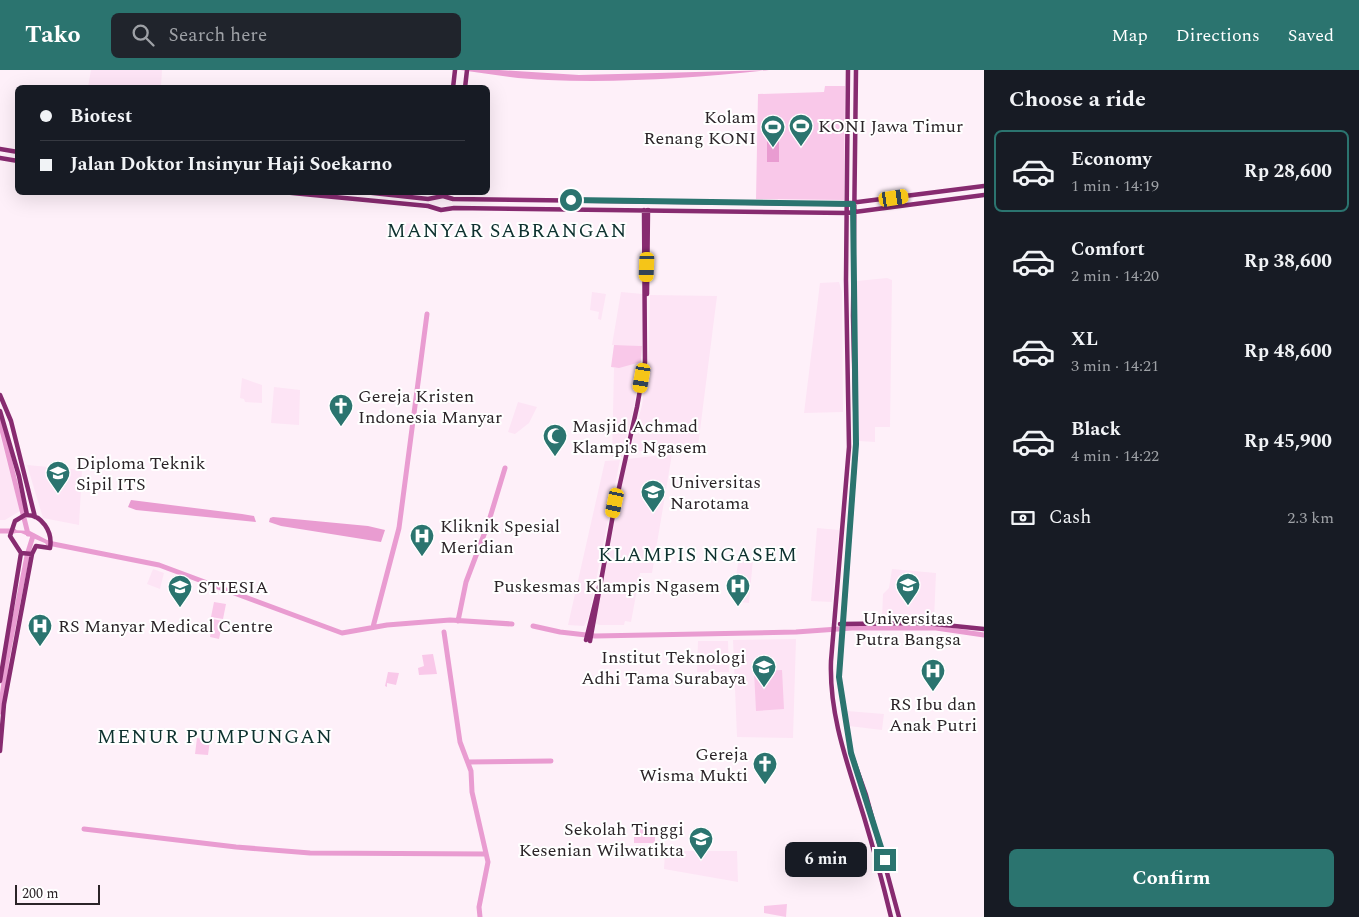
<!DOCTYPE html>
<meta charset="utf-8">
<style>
body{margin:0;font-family:Spectral,serif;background:#20242c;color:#f1f3f6;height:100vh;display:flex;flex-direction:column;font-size:19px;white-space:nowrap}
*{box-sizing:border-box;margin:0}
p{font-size:16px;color:#9ea1a6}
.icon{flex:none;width:28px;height:28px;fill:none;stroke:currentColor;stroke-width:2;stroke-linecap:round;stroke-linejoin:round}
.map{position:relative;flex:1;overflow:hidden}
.panel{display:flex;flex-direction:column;background:#171b24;width:375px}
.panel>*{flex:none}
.guide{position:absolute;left:15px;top:15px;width:475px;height:110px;border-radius:8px;box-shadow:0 5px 20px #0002;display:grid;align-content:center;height:110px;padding:0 25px;background:#171b24}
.scale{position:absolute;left:15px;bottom:12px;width:85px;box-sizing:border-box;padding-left:5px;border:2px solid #2b2428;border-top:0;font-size:14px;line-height:18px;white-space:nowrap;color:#2b2428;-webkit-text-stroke:4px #fff;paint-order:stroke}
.end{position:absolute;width:22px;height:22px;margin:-11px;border:6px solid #2b746f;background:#fff;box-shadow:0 0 0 2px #fff}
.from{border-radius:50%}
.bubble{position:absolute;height:35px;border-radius:8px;background:#171b24;box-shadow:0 5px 20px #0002;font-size:16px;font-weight:700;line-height:35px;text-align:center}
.car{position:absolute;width:15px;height:30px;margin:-15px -8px;border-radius:6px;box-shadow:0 0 4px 1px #0007;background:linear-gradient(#f5c518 24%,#345 0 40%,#f5c518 0 76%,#345 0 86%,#f5c518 0)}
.guide b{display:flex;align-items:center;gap:18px;height:48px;font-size:19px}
.guide b+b{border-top:1px solid #363941}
.guide i{width:12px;height:12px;background:#f1f3f6}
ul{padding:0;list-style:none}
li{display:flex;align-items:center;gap:15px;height:82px;margin:0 10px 8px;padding:0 15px;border:2px solid transparent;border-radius:8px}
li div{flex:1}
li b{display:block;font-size:19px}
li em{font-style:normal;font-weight:700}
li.current{border-color:#2b746f}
li>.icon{width:45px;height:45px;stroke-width:1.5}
h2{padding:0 25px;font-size:22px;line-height:60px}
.pay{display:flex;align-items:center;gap:12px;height:55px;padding:0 25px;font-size:19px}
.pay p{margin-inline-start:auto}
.action{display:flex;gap:10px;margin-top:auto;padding:10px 25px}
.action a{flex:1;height:58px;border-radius:8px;background:#2b746f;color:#fff;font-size:20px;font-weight:700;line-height:58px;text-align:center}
header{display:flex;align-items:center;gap:30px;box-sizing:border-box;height:70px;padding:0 25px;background:#2b746f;color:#fff}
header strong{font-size:24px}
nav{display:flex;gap:28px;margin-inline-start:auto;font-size:18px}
.search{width:350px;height:45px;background:#20242c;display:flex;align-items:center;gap:12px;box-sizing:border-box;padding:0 18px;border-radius:8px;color:#9ea1a6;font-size:19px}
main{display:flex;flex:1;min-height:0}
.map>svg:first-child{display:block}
.built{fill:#fde4f5}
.green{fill:#f9c8e9}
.water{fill:#e99cd1}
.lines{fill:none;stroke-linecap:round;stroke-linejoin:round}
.river{stroke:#e99cd1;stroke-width:5}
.major{stroke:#872b70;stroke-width:4.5}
.route{stroke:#2b746f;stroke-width:6}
.labels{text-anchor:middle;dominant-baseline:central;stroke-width:4;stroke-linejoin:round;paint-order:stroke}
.poi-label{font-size:18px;fill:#2b2428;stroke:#fff;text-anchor:start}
.quarter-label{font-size:20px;letter-spacing:1px;fill:#0e312f;stroke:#fff}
</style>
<header>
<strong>Tako</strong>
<div class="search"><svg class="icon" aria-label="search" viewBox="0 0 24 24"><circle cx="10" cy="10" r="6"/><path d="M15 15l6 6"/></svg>Search here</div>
<nav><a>Map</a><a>Directions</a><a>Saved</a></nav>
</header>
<main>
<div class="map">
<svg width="984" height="847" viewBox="0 0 984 847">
<rect width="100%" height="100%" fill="#fef0f9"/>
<!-- built -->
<path class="built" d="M91 0H162L161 17H88Z
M401 153 416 154 414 169 400 168Z
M887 208 892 210 890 357H875V372L859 371 857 211Z
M839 212 842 222 843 342 804 343 820 213Z
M592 222 606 224 601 250 598 249 599 242 590 240Z
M621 222 643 224 642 276 612 275Z
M650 225 717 226 698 376 630 382 642 335 649 279Z
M641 292 633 341 622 387H612L614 298Z
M242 308 262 315V333L245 332 244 329 240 328Z
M274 317 300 320 299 355 271 353Z
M518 332 537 337 529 353 515 364 508 362Z
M0 365 20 441 5 450H0Z
M672 384 652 503H640L631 552 625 551 624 555H599L595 553 627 389Z
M620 390 589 546 584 556 568 555 605 391Z
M27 395 82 400 79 455 43 448Z
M817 458 839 460 832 532 811 531Z
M739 487 753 489 749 533 732 531Z
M153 499 164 503 160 519 147 514Z
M892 499 936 503 934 550 882 549 883 524 889 518Z
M796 569 793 668 737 667 733 570Z
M698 571H728L729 602H697Z
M847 641 884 644 882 660 849 656Z
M665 781H737L738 812 664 799Z"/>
<!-- green -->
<path class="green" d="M825 16H845L844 130 756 129 758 24 824 22Z
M614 275 642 276 641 292 619 298 611 297Z
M214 532 226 534 223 549 211 547Z
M213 549 223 551 219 569 210 567Z
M433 584 437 604 419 605 418 598 424 596 422 585Z
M782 600 784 639 756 641 754 601Z
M388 602 399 603 396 615 387 613V617L385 616Z
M197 668 210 670 208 685 195 684Z
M634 756H655V773H634Z
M787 834 786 847 764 843V836Z"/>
<!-- water -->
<path class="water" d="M460 0H499L579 5 769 0C696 8 621 13 548 10 518 9 489 4 460 0Z
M767 65H779V92H767Z
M131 430 242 444 254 446 256 452 136 440 128 437Z
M273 447 368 456 385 460 381 472 281 456 269 452 270 448Z
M13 460 30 461 49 471 47 474 21 463H13Z"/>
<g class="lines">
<!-- river -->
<path class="river" d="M0 352 28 464
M0 461H14
M48 473 159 495 342 563 387 555 450 550 512 554
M28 482 33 466
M458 551 466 512 488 454 505 398
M533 556 560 562 595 566 796 562 852 558H936L984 565
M373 557 399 458 427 244
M444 562 460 672 471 701 472 722 488 792 479 837 480 847
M0 642 7 589 27 486
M468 692 551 691
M84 759 236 777 310 783 486 784"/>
<!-- major -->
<path class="major" d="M848 0 846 210 849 377 831 591C829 646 848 695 864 747 874 780 883 814 891 847
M856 0 853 246 856 375 839 607 851 683 866 725 899 847
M453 18 455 0
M465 18 467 0
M0 79 18 82
M0 88 18 91
M282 122 428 136 441 140 454 138 847 143 984 125
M364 122 428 129 443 126 453 129 842 134 984 116
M647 224 648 140
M0 325 11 351 35 447
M0 341 19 406 27 445
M840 554 925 553 984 559
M586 570 599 517
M590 571 613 445 637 337 645 292 644 140
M0 611 21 483
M0 681 4 634 32 484 36 476 50 478C53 462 42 444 25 445L15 451 10 466 21 483 32 484"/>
</g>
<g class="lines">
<!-- route -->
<path class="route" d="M571 130 853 134 856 374 839 607 851 683 885 790"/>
</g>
<!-- icons -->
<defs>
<symbol id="stadium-pin" viewBox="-11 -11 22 30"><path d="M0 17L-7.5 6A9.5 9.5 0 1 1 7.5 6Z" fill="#2b746f" stroke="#fff"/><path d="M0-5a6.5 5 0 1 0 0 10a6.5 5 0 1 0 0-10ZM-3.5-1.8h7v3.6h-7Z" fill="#fff"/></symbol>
<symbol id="church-pin" viewBox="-11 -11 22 30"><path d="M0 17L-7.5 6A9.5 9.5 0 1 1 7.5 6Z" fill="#2b746f" stroke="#fff"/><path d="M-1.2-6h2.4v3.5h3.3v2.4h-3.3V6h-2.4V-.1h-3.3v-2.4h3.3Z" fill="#fff"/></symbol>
<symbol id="mosque-pin" viewBox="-11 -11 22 30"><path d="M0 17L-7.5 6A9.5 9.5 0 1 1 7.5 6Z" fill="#2b746f" stroke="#fff"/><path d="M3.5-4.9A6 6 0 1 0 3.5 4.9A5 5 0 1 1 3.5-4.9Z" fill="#fff"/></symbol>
<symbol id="university-pin" viewBox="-11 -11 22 30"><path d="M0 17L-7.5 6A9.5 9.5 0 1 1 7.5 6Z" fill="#2b746f" stroke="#fff"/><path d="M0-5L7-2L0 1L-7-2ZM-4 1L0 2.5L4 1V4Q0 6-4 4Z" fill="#fff"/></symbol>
<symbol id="hospital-pin" viewBox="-11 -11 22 30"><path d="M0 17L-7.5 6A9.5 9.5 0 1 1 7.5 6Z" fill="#2b746f" stroke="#fff"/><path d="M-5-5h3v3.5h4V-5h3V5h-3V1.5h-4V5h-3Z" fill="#fff"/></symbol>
</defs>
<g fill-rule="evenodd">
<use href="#stadium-pin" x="787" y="42" width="28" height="38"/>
<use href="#stadium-pin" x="759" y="43" width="28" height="38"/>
<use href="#church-pin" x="327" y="322" width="28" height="38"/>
<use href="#mosque-pin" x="541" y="352" width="28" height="38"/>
<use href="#university-pin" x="44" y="389" width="28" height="38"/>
<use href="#university-pin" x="639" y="408" width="28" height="38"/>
<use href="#hospital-pin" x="408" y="452" width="28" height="38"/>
<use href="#university-pin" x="894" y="501" width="28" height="38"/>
<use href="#hospital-pin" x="724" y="502" width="28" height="38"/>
<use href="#university-pin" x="166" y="503" width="28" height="38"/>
<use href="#hospital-pin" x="26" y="542" width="28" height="38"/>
<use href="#university-pin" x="750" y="583" width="28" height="38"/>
<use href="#hospital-pin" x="919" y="587" width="28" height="38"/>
<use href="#church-pin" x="751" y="680" width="28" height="38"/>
<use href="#university-pin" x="687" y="755" width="28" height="38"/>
</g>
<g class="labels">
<!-- poi labels -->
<g class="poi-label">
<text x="756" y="47" text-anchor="end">Kolam<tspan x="756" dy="21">Renang KONI</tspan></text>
<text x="818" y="56">KONI Jawa Timur</text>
<text x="358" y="326">Gereja Kristen<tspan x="358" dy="21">Indonesia Manyar</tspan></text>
<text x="572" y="356">Masjid Achmad<tspan x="572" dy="21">Klampis Ngasem</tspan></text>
<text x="76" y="393">Diploma Teknik<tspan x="76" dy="21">Sipil ITS</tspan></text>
<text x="670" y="412">Universitas<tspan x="670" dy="21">Narotama</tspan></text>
<text x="440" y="456">Kliknik Spesial<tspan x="440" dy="21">Meridian</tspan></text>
<text x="720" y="516" text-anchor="end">Puskesmas Klampis Ngasem</text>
<text x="198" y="517">STIESIA</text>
<text x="908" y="548" text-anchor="middle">Universitas<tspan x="908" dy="21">Putra Bangsa</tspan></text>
<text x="58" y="556">RS Manyar Medical Centre</text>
<text x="746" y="587" text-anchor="end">Institut Teknologi<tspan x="746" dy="21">Adhi Tama Surabaya</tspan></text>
<text x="933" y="634" text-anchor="middle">RS Ibu dan<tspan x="933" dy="21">Anak Putri</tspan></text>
<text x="748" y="684" text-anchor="end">Gereja<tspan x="748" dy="21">Wisma Mukti</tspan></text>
<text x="684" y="759" text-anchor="end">Sekolah Tinggi<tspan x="684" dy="21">Kesenian Wilwatikta</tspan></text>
</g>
<!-- quarter labels -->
<g class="quarter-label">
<text x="507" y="161">MANYAR SABRANGAN</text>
<text x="698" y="485">KLAMPIS NGASEM</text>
<text x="215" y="667">MENUR PUMPUNGAN</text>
</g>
</g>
</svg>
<div class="scale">200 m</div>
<i class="end from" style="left:571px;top:130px"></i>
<i class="end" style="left:885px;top:790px"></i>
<div class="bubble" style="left:785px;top:772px;width:82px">6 min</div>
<i class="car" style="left:894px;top:128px;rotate:81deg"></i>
<i class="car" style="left:647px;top:197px;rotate:182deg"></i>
<i class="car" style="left:642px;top:308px;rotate:190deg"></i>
<i class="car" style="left:615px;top:433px;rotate:192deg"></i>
<div class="guide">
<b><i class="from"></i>Biotest</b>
<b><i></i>Jalan Doktor Insinyur Haji Soekarno</b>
</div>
</div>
<section class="panel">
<h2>Choose a ride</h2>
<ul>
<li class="current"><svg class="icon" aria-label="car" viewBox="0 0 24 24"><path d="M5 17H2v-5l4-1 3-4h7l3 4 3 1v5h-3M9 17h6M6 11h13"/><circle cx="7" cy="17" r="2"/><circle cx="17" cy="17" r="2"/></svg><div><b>Economy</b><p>1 min · 14:19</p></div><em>Rp 28,600</em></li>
<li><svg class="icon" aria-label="car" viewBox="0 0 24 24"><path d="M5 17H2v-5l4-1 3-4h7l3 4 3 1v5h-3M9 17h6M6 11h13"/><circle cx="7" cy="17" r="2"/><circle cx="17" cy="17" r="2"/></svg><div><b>Comfort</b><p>2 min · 14:20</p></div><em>Rp 38,600</em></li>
<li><svg class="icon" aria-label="car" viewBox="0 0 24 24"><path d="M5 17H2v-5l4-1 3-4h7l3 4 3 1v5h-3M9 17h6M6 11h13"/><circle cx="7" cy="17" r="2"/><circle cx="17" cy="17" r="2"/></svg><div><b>XL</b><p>3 min · 14:21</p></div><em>Rp 48,600</em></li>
<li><svg class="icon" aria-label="car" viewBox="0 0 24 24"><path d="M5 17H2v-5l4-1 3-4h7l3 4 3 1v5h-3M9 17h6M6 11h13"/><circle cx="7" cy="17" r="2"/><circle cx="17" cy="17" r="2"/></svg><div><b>Black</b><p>4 min · 14:22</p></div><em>Rp 45,900</em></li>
</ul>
<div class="pay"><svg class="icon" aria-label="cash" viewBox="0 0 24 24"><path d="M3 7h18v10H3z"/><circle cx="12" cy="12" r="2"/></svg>Cash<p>2.3 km</p></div>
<div class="action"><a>Confirm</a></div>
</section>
</main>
